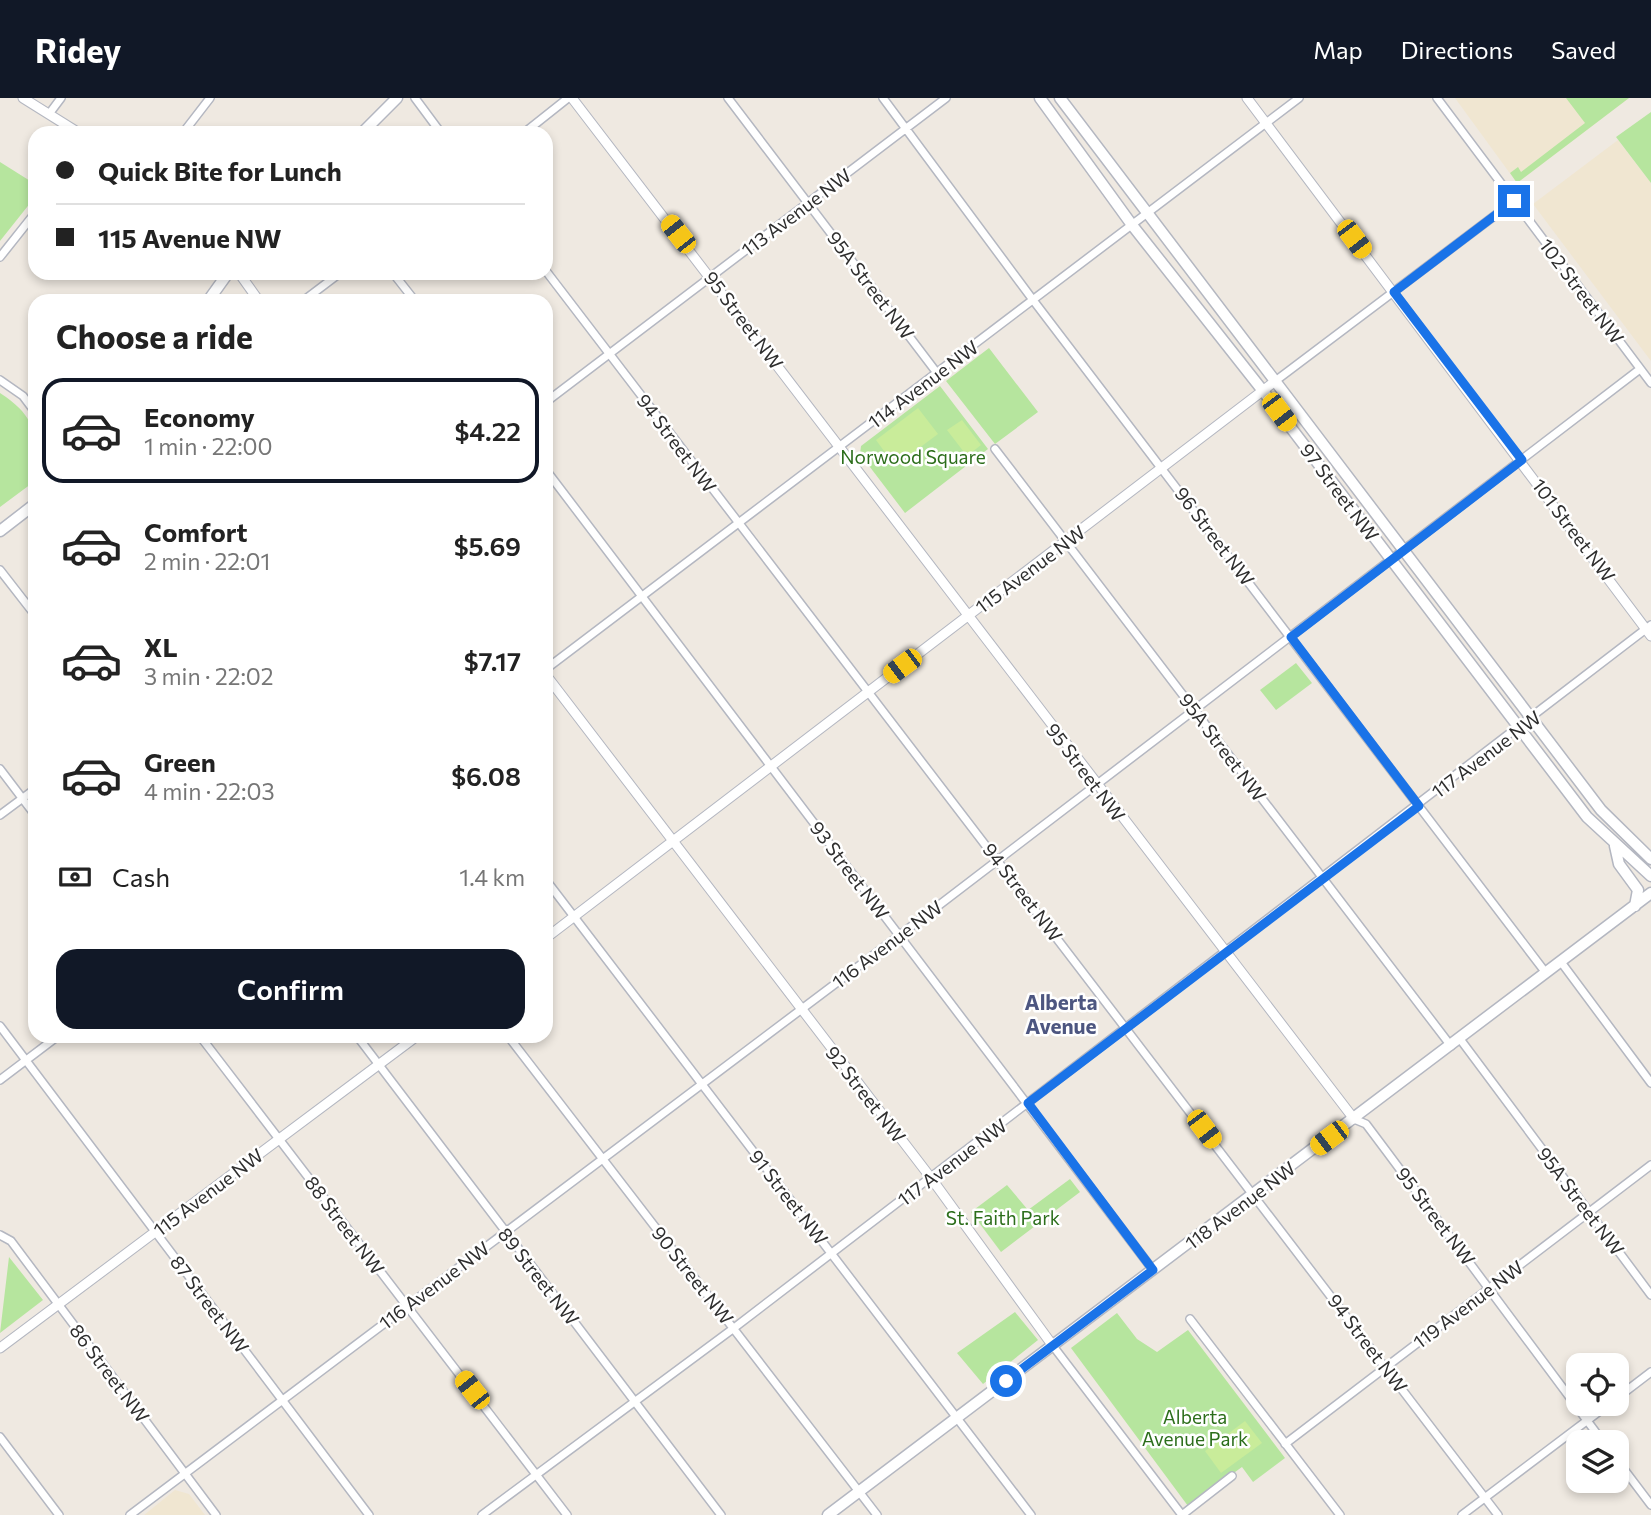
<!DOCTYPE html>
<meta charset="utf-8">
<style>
body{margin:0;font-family:Commissioner,sans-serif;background:#f6f6f6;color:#222;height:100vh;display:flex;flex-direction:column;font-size:26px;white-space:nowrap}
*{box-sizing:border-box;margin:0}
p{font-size:23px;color:#767676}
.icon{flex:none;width:38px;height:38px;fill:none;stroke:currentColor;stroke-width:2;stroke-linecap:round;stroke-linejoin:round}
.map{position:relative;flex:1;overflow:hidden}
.panel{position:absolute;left:28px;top:196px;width:525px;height:749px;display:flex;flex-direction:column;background:#fff;border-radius:21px;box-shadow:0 4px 10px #0003}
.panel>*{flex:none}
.hud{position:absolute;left:28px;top:28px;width:525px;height:154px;border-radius:21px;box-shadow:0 4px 10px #0003;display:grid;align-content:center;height:154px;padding:0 28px;background:#fff}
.controls{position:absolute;left:1566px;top:1255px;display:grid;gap:14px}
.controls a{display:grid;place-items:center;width:63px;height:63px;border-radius:14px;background:#fff;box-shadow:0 4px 10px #0003;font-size:35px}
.end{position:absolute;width:32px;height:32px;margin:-16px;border:9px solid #1a73e8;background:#fff;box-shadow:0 0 0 4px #fff}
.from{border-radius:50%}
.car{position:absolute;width:21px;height:42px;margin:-21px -10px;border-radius:9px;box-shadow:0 0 5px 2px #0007;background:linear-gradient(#f5c518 24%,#345 0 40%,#f5c518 0 76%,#345 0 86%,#f5c518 0)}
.hud b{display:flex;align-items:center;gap:24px;height:66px;font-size:26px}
.hud b+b{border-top:2px solid #e0e0e0}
.hud i{width:18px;height:18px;background:#222}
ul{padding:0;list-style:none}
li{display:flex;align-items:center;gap:21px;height:105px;margin:0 14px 10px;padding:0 14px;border:4px solid transparent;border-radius:21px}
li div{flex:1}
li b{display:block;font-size:26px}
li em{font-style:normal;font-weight:600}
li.current{border-color:#111827}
li>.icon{width:63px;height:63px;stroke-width:1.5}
h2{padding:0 28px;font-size:32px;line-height:84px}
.pay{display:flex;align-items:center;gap:18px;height:77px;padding:0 28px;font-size:26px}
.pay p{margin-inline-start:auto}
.primary-button{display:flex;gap:14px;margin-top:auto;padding:14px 28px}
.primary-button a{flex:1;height:80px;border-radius:21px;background:#111827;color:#fff;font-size:28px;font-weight:600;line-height:80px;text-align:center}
header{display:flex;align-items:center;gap:42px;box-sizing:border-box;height:98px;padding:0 35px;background:#111827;color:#fff}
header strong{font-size:33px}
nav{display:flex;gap:38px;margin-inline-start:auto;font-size:24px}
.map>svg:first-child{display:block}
.education{fill:#f0e6d1}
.green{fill:#b6e59e}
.pitch{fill:#c9ec9a}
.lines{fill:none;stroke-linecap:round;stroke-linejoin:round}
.minor-casing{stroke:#b4b7c1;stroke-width:10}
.tertiary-casing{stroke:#b4b7c1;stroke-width:11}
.secondary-casing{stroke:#b4b7c1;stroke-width:13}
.minor{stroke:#fff;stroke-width:7}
.tertiary{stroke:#fff;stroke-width:9}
.secondary{stroke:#fff;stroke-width:10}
.route{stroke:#1a73e8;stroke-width:9}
.labels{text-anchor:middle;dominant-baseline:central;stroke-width:5;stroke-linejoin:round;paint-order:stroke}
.street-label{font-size:19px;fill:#2e2e2e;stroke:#fff}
.park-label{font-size:19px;fill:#2c6e1b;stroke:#fff}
.neighbourhood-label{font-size:21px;font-weight:bold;fill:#4d5680;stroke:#fff}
</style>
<header>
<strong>Ridey</strong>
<nav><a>Map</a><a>Directions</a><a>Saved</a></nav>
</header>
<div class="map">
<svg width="1651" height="1417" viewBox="0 0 1651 1417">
<rect width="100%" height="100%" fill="#efe9e1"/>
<!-- education -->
<path class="education" d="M1455 0H1629L1517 85Z
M1618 42 1651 85V263L1533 106Z
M175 1392 189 1396 205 1417H144Z"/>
<!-- green -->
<path class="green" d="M1566 0H1629L1517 85 1510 75 1518 69 1521 74 1585 25Z
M1651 14V85L1616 39Z
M0 64 35 86V99L0 143Z
M989 250 1038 314 995 346 946 283Z
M940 288 988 351 905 415 860 356 861 348Z
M0 295C41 322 35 339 35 383L0 409Z
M1296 565 1312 585 1276 612 1260 592Z
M1070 1081 1080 1094 1001 1154 971 1114 1007 1087 1028 1112Z
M9 1159 43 1202 0 1235Z
M1015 1214 1038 1242 983 1286 957 1255Z
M1117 1215 1137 1241 1157 1254 1188 1232 1285 1360 1253 1384 1242 1369 1188 1408 1071 1250Z"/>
<!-- pitch -->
<path class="pitch" d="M918 310 938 336 895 368 876 342Z
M962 322 981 347 967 358 947 332Z
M1245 1323 1262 1345 1221 1375 1205 1353Z"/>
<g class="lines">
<defs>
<path id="minor" d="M415 0 441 35
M728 0 937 275
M883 0 1033 202 1546 875
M1437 0 1651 285
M49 16 61 0
M183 35 210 0
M524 35 568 0
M0 159 35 115
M546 173 1498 1417
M393 175 415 203
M303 203 340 175
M0 282 23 298 35 314
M1274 284 1514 103
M546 304 946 0
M995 351 1451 948
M546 372 1153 1172
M0 472 35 517
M546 571 1299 0
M0 671 35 717
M0 717 35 691
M546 782 1031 1417
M1561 864 1651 985
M0 928 369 1417
M200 938 567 1417
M357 938 721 1417
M508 938 877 1417
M1460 941 1651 1197
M0 982 58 938
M1354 1021 1366 1026 1387 1054 1603 1344
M0 1137 11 1143 216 1417
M1190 1221 1340 1417
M1053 1248 1182 1417
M1617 1300 1651 1274
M0 1339 59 1417
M1285 1346 1651 1067
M1617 1362 1651 1407
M130 1417 900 837 1640 271
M482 1417 734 1230 1651 527
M1182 1417 1232 1378
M1462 1417 1609 1306"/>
<path id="tertiary" d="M23 0 79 35
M572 0 1354 1021
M1247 0 1651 538
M239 175 259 203
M546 577 931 1080 1053 1248
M546 840 1274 284
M0 1250 417 938"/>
<path id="secondary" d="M1040 0 1132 127 1263 293 1587 719 1651 778
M1060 0 1601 712 1651 761
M362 35 397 0
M208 203 228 175
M0 433 35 406
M1615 748 1619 766 1638 792 1635 808
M828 1417 1651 795"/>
</defs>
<!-- minor casing -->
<use href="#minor" class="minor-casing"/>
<!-- tertiary casing -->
<use href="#tertiary" class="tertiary-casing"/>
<!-- secondary casing -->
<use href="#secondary" class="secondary-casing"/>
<!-- minor -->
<use href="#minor" class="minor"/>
<!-- tertiary -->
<use href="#tertiary" class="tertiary"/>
<!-- secondary -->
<use href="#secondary" class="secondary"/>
</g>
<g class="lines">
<!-- route -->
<path class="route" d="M1006 1283 1153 1172 1028 1005 1419 708 1291 539 1522 362 1394 194 1514 103"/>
</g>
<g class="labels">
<!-- street labels -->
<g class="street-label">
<text transform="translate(796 114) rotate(-37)">113 Avenue NW</text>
<text transform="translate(871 187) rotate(53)">95A Street NW</text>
<text transform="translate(1582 193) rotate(53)">102 Street NW</text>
<text transform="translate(744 222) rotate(53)">95 Street NW</text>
<text transform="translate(923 286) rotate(-37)">114 Avenue NW</text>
<text transform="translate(677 345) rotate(53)">94 Street NW</text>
<text transform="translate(1340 394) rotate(53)">97 Street NW</text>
<text transform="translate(1574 432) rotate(53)">101 Street NW</text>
<text transform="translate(1215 438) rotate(53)">96 Street NW</text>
<text transform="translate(1030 471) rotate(-37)">115 Avenue NW</text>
<text transform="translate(1223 649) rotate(53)">95A Street NW</text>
<text transform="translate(1486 656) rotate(-37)">117 Avenue NW</text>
<text transform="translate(1086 674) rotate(53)">95 Street NW</text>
<text transform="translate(850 772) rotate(53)">93 Street NW</text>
<text transform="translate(1023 794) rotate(53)">94 Street NW</text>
<text transform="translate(887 846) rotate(-37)">116 Avenue NW</text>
<text transform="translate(866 996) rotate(52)">92 Street NW</text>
<text transform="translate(952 1064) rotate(-37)">117 Avenue NW</text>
<text transform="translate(208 1094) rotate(-37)">115 Avenue NW</text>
<text transform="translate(789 1099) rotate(52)">91 Street NW</text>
<text transform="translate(1581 1103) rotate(53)">95A Street NW</text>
<text transform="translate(1240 1107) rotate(-37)">118 Avenue NW</text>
<text transform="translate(1436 1118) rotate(53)">95 Street NW</text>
<text transform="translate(345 1127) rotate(53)">88 Street NW</text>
<text transform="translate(693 1177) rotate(52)">90 Street NW</text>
<text transform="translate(539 1178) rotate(52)">89 Street NW</text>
<text transform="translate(434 1187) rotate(-37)">116 Avenue NW</text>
<text transform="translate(210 1206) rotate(53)">87 Street NW</text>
<text transform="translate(1468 1206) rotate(-37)">119 Avenue NW</text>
<text transform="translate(1368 1245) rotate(53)">94 Street NW</text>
<text transform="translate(110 1275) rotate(53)">86 Street NW</text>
</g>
<!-- park labels -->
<g class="park-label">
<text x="913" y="358">Norwood Square</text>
<text x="1003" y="1119">St. Faith Park</text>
<text x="1195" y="1318">Alberta<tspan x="1195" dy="22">Avenue Park</tspan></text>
</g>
<!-- neighbourhood labels -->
<g class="neighbourhood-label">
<text x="1061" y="903">Alberta<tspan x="1061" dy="24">Avenue</tspan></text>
</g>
</g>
</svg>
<div class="controls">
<a><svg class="icon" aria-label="locate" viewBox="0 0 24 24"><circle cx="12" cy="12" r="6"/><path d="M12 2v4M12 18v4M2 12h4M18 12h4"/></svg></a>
<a><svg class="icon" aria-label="layers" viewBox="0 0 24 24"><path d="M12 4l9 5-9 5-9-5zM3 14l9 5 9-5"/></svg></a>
</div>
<i class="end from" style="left:1006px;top:1283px"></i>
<i class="end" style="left:1514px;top:103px"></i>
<i class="car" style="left:678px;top:136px;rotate:322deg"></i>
<i class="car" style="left:1354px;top:141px;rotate:143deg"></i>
<i class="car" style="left:1279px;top:314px;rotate:143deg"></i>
<i class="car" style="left:902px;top:568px;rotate:233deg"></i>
<i class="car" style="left:1204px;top:1031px;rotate:143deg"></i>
<i class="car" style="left:1329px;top:1040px;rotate:233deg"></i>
<i class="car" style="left:472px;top:1292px;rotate:322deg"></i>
<div class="hud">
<b><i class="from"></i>Quick Bite for Lunch</b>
<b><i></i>115 Avenue NW</b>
</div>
<section class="panel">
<h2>Choose a ride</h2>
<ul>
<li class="current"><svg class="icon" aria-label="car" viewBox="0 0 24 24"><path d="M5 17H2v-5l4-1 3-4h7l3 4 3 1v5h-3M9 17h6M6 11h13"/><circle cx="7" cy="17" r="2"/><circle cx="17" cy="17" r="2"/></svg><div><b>Economy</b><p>1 min · 22:00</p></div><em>$4.22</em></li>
<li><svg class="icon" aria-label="car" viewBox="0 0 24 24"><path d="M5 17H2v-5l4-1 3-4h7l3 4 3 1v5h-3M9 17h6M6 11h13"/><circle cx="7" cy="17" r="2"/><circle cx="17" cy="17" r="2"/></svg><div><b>Comfort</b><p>2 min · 22:01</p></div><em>$5.69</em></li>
<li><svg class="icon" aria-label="car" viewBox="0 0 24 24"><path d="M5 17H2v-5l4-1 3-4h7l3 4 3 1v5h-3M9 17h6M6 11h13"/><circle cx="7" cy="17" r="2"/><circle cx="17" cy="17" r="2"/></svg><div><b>XL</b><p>3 min · 22:02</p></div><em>$7.17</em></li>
<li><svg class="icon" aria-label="car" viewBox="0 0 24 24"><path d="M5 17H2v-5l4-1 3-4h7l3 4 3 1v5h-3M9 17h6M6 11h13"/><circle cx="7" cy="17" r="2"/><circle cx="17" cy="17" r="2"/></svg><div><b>Green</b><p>4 min · 22:03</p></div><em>$6.08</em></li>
</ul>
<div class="pay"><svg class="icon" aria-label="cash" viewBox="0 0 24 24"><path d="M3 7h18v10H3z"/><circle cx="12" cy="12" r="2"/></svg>Cash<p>1.4 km</p></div>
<div class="primary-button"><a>Confirm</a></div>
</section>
</div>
